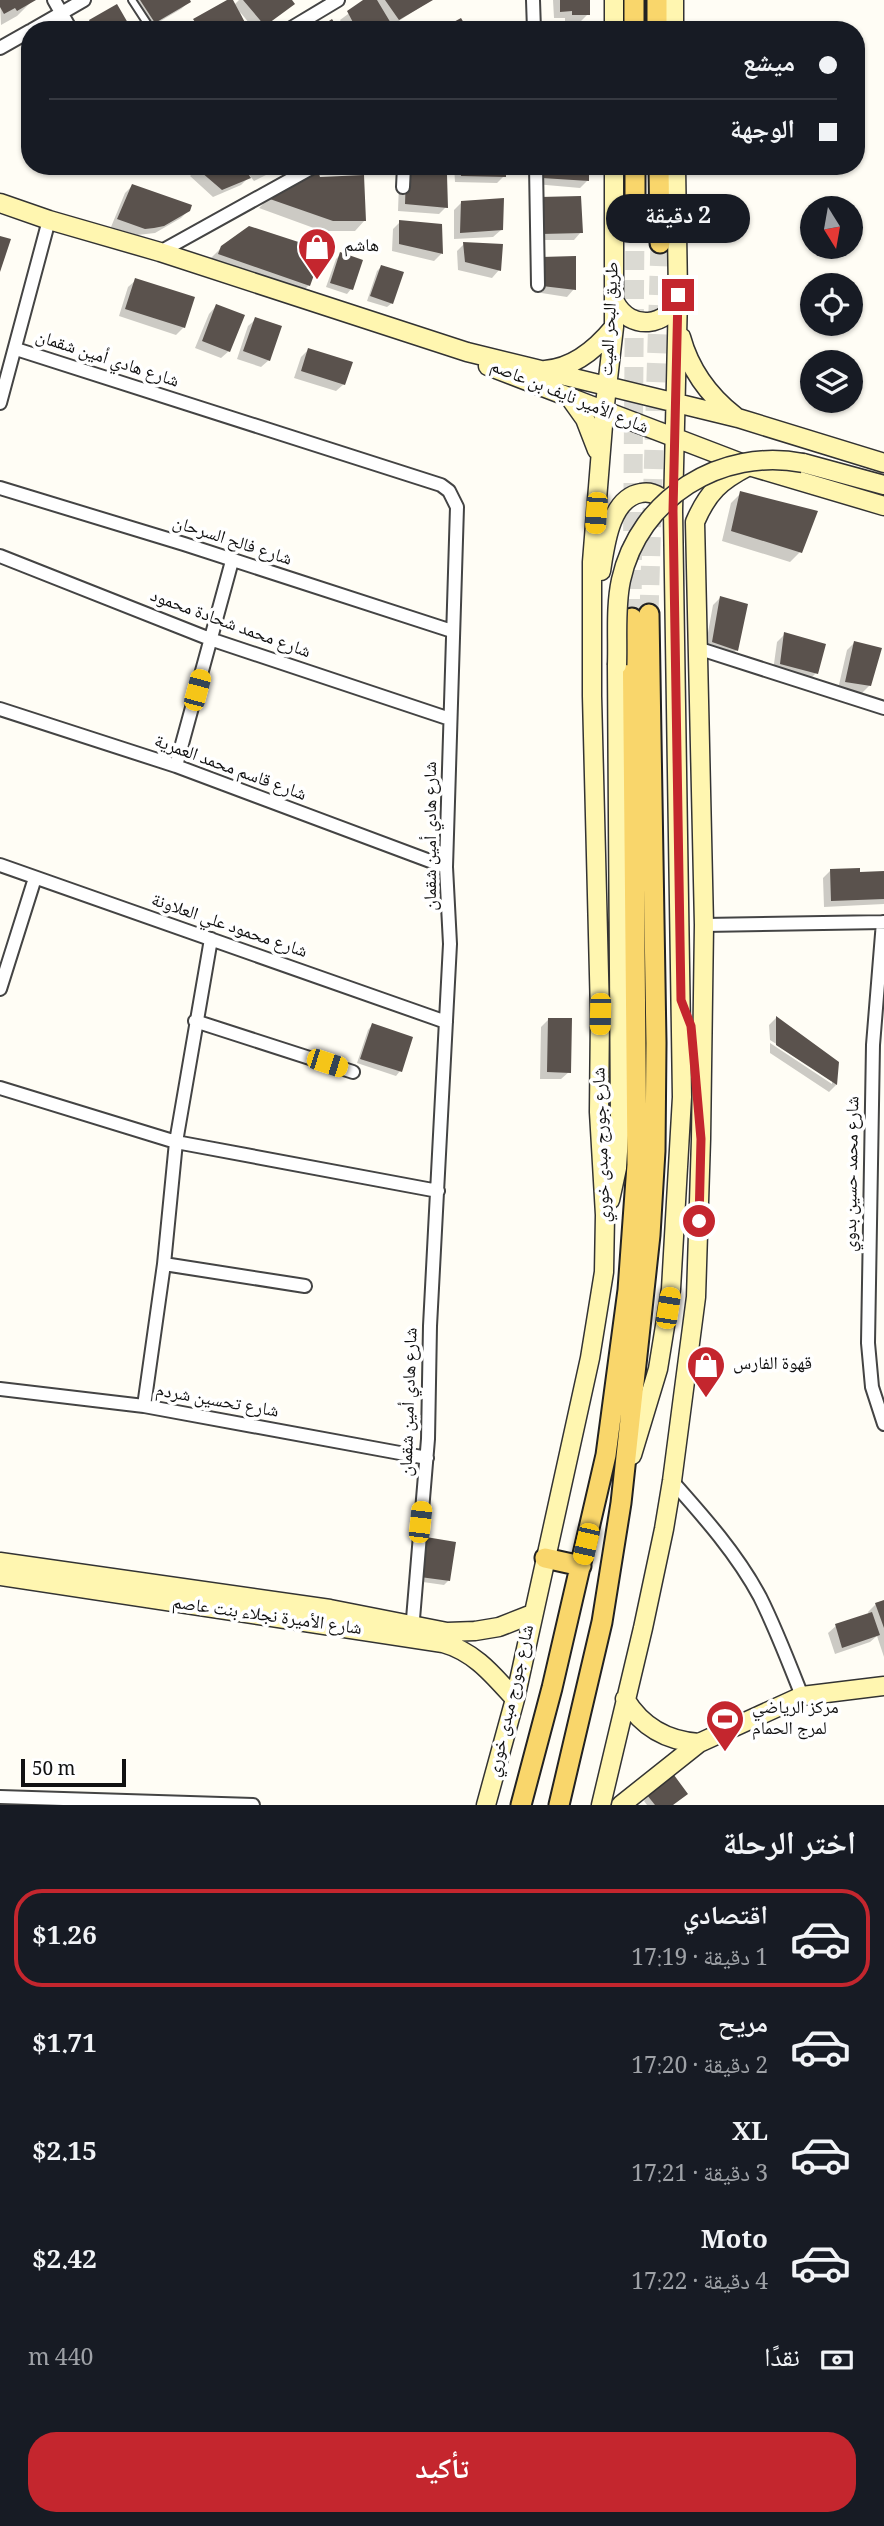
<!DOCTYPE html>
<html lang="ar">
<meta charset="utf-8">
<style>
body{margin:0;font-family:Georgia,"Noto Naskh Arabic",serif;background:#20242c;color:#f1f3f6;direction:rtl;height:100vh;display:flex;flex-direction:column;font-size:26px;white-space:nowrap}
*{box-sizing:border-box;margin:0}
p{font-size:23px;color:#9ea1a6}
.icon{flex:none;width:38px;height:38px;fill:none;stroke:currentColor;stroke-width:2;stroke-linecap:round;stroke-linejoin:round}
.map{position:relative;height:1805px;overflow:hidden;direction:ltr}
.side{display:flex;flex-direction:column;background:#171b24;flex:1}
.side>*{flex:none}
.top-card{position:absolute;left:21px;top:21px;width:844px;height:154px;border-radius:28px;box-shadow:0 2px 5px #0004;direction:rtl;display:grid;align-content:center;height:154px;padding:0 28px;background:#171b24}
.needle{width:46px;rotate:169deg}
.buttons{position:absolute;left:800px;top:196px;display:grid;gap:14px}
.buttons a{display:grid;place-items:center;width:63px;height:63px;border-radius:50%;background:#171b24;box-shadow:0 2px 5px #0004;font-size:35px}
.scale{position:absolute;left:21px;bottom:18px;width:105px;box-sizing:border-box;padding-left:7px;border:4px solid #111;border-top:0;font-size:19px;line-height:24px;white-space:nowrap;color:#111;-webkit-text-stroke:5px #fff;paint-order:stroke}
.end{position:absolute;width:32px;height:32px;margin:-16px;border:9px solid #c4262e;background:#fff;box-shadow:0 0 0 4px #fff}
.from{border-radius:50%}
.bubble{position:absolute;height:49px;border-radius:24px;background:#171b24;box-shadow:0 2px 5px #0004;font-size:23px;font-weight:700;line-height:49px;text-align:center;direction:rtl}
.car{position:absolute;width:21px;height:42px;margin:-21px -10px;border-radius:9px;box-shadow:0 0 5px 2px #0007;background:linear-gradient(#f5c518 24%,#345 0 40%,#f5c518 0 76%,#345 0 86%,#f5c518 0)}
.top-card b{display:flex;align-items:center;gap:24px;height:66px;font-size:26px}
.top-card b+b{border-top:2px solid #363941}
.top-card i{width:18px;height:18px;background:#f1f3f6}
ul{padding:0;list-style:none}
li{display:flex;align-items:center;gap:21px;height:98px;margin:0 14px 10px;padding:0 14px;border:4px solid transparent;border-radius:28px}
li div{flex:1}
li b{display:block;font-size:26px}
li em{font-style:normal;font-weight:700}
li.active{border-color:#c4262e}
li>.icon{width:63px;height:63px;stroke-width:1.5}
h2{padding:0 28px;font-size:32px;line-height:84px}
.pay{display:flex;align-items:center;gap:18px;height:77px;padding:0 28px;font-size:26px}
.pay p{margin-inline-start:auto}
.button{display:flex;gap:14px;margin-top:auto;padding:14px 28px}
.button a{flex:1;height:80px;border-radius:28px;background:#c4262e;color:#fff;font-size:28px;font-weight:700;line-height:80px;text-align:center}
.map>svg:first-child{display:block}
.shadow{fill:#0003}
.building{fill:#5a524d}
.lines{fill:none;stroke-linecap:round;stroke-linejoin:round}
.primary-tunnel{stroke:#dbdad3;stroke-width:19;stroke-dasharray:19 10;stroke-linecap:butt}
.lane-casing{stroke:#444;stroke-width:10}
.street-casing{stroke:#444;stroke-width:16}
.secondary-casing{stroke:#333;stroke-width:21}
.primary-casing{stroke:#222;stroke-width:23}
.lane{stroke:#fff;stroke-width:6}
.street{stroke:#fff;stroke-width:12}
.secondary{stroke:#fff6b0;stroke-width:18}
.primary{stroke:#f9d66b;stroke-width:19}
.secondary-bridge-casing{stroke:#333;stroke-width:21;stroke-linecap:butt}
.secondary-bridge{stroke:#fff6b0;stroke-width:18}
.route{stroke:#c4262e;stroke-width:9}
.labels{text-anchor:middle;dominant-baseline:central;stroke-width:7;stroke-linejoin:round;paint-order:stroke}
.poi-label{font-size:18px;fill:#111;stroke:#fff;text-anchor:start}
.street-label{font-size:18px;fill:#111;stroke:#fff}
</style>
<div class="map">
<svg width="884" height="1805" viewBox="0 0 884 1805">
<rect width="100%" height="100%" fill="#fffdf5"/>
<!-- shadow -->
<path class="shadow" d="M0 0H31L32 1 17 16 1 25Z
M128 0H188L189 2 181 9 147 29Z
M230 0 234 5 239 0H290L293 4 259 30H255L240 12 247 30H188L187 28 195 21Z
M367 0H431L385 30H346L340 20Z
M553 0H588V14L581 21 565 22V18H554Z
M116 6 129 30H83L90 21Z
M200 166H284L254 181 250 176 241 185 213 197 190 176Z
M454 166H504V176L497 183 455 182Z
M534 166 587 181 580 188 535 184Z
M317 173 318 179 365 220 355 231H322L259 208 268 199Z
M399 183 446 207 439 214 398 211Z
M132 186 189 210 181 218 155 233 137 235 111 227 125 193Z
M462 202 501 230 493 237 454 239V210Z
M533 207 581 232 574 240H534Z
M400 222 440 226 441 254 434 261 392 251 393 229Z
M464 244 499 270 492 278 458 270 457 251Z
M222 247 309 285 299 295 209 264 211 258Z
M341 254 351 289 347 294 326 287 336 259Z
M535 266 574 289 567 297 535 292Z
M381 267 392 303 387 307 367 301 377 271Z
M136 280 184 327 176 335 119 316 128 287Z
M216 306 229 351 221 358 195 348 209 314Z
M256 319 269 360 261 367 237 359 248 326Z
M308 350 344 384 336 391 294 378 301 357Z
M741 493 800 552 790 562 722 541 731 503Z
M720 598 737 650 729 657 705 649 713 605Z
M785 634 816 673 809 680 773 671 777 642Z
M854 643 870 685 862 693 838 689 847 650Z
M830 871 858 873 884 872V904L824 907 823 878Z
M776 1018 837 1063 836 1085 829 1092 770 1053V1043L832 1084V1079L770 1040 769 1025Z
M549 1019 569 1072 561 1079H540L541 1027Z
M372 1025 400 1071 396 1076 357 1063 368 1030Z
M427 1539 448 1581 444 1585 416 1581Z
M884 1602V1657L877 1636 870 1642 835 1654 828 1633 836 1626 869 1615 868 1612 876 1604Z
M648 1796 672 1805H647L644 1801Z"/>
<!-- building -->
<path class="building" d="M0 0H36L17 11 15 8 4 14 0 7Z
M140 0H190L191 2 155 23Z
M227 0H233L249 30H200L193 19Z
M243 0H292L295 4 265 26Z
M363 0H377L392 25 384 30H357L347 11Z
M385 0H433L399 20Z
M560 0H590V15H572V11L560 12Z
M117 4 132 30H94L89 20Z
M461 18 468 30H439Z
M332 19 339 30H315Z
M194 166H242L251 178 222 190Z
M256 166H279L262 175Z
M461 166H506V177L461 176Z
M541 166H589V181L542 178Z
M318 171 320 177 364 175 366 221H333L267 198Z
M406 174 447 175 448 208 405 204Z
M132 184 192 205 190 211 164 226 154 228 145 229 117 219Z
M581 196 583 233 541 234 540 197Z
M504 198 503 230 460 233 461 201Z
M399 220 442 224 443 254 399 244Z
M249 226 323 250 310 286 218 254 221 246Z
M0 236 11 239 0 272Z
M463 242 503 244 501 271 465 262Z
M340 252 363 260 353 290 330 283Z
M576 256V290L542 286 541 257Z
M381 265 404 272 393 304 370 296Z
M135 278 195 297 185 328 125 309Z
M216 304 245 315 230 352 202 341Z
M255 317 282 326 270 361 243 351Z
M308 348 353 362 345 385 301 371Z
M740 491 818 511 802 553 731 531Z
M720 596 748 604 738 651 712 642Z
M784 632 826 644 818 674 780 664Z
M854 641 882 648 871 686 845 682Z
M860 868V872L884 871V899L831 901 830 869Z
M776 1016 839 1062 837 1085 776 1045Z
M548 1018H572L571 1073 547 1072Z
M372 1023 413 1037 402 1072 360 1059Z
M426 1537 456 1542 450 1581 420 1577Z
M884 1600V1628L875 1603Z
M872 1612 880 1635 842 1648 835 1624Z
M674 1775 688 1794 673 1805H655L647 1795Z"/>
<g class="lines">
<!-- primary-tunnel -->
<path class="primary-tunnel" d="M649 614 660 243
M632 618 635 226"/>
<defs>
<path id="lane" d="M132 0 147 23"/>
<path id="street" d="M54 0 71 30
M533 0 534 30
M32 30 84 0
M288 30 338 0
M0 48 30 31
M536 166 538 285
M403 187 404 166
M160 252 315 166
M16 349 441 485 449 491 457 507 446 867 450 944 430 1326 428 1439 412 1631
M0 403 49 220
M0 488 184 544 452 631
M0 556 210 639 450 719
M697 648 884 708
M0 709 176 766 446 867
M176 766 232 561
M0 865 446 1022
M883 922 873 1045 868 1343 872 1387 884 1424
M704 925 884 922
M0 989 35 878
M195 1021 353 1072
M0 1088 176 1142 438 1191
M164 1264 305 1286
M0 1389 144 1406 427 1458
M144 1406 164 1264 176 1142 211 939
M672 1481C704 1517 737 1554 760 1597 776 1629 789 1663 802 1696
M0 1797 253 1805"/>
<path id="secondary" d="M614 0V30
M674 0V30
M0 203 49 220 160 252 467 352 738 418 884 463
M615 302C630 331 668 328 678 297
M681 337C690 370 708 395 735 416
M488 366 749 466 884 506
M545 370C574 368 596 349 614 327
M570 398 585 419 597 450
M803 463 884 485
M601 571C605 546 610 498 641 493 655 490 666 501 673 511
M610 1200 617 1168 620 1119 617 665
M632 1455 658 1369 671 1289 682 1097 673 511 678 295 676 166
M0 1562 330 1609 447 1632 475 1631 499 1627 532 1614
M0 1576 443 1643C475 1652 493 1675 515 1699
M625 1699C642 1727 667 1741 699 1743
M486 1805 515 1699 590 1358 604 1272 605 1215 599 1112 600 1014 592 696V562L604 413 614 327V166
M601 1805 643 1628 664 1529 672 1481 696 1297 701 1139 704 925 695 522C708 492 720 481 749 466
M621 1805 699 1743 802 1696 884 1686"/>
<path id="primary" d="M634 0V30
M657 0V30
M635 166V226
M659 166 660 243
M545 1558 581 1566
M521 1805 552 1688 606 1455 628 1290 637 1165 632 618
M559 1805 602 1622 621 1503 650 1235 655 1151 656 1043 649 614"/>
</defs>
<!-- lane casing -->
<use href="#lane" class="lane-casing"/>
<!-- street casing -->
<use href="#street" class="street-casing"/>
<!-- secondary casing -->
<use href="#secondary" class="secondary-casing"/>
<!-- primary casing -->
<use href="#primary" class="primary-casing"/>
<!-- lane -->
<use href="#lane" class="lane"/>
<!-- street -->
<use href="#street" class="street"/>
<!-- secondary -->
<use href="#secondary" class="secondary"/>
<!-- primary -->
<use href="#primary" class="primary"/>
<defs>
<path id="secondary-bridge" d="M617 665C618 637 615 608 621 580 639 498 721 447 803 463"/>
</defs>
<!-- secondary-bridge casing -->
<use href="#secondary-bridge" class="secondary-bridge-casing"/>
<!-- secondary-bridge -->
<use href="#secondary-bridge" class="secondary-bridge"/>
</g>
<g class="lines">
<!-- route -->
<path class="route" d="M678 295 673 511 681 1000 691 1026 701 1139 699 1221"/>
</g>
<!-- icons -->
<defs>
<symbol id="shop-pin" viewBox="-11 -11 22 30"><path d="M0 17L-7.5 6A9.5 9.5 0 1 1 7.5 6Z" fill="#c4262e" stroke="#fff"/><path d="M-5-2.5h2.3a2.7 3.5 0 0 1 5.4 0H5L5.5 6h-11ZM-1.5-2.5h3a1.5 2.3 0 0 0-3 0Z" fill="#fff"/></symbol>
<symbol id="stadium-pin" viewBox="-11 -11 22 30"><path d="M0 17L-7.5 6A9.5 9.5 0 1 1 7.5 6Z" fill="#c4262e" stroke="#fff"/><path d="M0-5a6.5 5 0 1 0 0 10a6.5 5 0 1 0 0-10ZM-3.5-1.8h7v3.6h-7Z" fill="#fff"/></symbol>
</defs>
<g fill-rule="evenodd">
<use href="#shop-pin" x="295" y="225" width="44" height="60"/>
<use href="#shop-pin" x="684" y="1343" width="44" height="60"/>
<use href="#stadium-pin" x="703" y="1697" width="44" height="60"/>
</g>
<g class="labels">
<!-- poi labels -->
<g class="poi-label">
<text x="344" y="247">هاشم</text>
<text x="733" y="1365">قهوة الفارس</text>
<text x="752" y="1709">مركز الرياضي<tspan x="752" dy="21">لمرج الحمام</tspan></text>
</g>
<!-- street labels -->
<g class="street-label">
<text transform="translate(611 319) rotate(-87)">طريق البحر الميت</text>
<text transform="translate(107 360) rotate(18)">شارع هادي أمين شقمان</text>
<text transform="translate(569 398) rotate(22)">شارع الأمير نايف بن عاصم</text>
<text transform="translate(232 542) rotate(18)">شارع فالح السرحان</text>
<text transform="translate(230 625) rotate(20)">شارع محمد شحادة محمود</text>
<text transform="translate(230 769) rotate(20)">شارع قاسم محمد العمرية</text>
<text transform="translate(432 836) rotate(-90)">شارع هادي أمين شقمان</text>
<text transform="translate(229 927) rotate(19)">شارع محمود علي العلاونة</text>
<text transform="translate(603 1145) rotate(-92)">شارع جورج مبدى خوري</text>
<text transform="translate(853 1174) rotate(-89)">شارع محمد حسين بدوي</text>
<text transform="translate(217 1402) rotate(10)">شارع تحسين شردم</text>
<text transform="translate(410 1402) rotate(-88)">شارع هادي أمين شقمان</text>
<text transform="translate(267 1617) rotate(8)">شارع الأميرة نجلاء بنت عاصم</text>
<text transform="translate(512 1701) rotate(-77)">شارع جورج مبدى خوري</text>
</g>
</g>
</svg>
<div class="buttons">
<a><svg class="needle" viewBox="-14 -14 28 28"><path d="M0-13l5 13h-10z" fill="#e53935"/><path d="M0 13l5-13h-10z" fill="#9ea1a6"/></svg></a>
<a><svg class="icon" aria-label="locate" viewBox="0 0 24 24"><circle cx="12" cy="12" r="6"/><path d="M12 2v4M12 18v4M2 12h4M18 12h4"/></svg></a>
<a><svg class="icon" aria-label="layers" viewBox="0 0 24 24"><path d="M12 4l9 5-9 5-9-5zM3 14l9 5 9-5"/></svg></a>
</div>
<div class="scale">50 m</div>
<i class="end from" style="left:699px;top:1221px"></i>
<i class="end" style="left:678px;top:295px"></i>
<div class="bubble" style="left:606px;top:194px;width:144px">2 دقيقة</div>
<i class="car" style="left:596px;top:513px;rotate:184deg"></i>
<i class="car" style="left:197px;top:690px;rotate:15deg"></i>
<i class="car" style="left:600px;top:1014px;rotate:181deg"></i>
<i class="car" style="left:327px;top:1063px;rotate:108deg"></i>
<i class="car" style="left:668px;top:1308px;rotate:9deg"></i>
<i class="car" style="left:420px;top:1522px;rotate:6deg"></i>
<i class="car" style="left:586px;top:1544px;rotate:193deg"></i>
<div class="top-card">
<b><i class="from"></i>ميشع</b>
<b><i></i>الوجهة</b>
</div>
</div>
<section class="side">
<h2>اختر الرحلة</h2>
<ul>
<li class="active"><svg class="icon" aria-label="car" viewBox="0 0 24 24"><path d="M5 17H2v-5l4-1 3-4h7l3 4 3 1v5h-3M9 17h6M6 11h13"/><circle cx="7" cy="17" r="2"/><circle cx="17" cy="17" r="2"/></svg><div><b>اقتصادي</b><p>1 دقيقة · 17:19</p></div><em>$1.26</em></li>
<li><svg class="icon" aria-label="car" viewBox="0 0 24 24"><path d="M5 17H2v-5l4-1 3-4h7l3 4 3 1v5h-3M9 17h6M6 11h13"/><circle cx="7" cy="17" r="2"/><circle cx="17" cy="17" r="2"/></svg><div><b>مريح</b><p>2 دقيقة · 17:20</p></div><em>$1.71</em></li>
<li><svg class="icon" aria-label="car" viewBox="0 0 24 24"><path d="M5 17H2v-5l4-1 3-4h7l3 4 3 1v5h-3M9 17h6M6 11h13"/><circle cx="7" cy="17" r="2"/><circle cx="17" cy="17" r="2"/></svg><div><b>XL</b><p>3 دقيقة · 17:21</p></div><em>$2.15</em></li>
<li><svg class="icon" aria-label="car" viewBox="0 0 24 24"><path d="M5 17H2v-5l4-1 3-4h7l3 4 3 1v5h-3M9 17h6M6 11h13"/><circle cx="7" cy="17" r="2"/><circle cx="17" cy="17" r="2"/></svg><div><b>Moto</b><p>4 دقيقة · 17:22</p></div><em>$2.42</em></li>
</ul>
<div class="pay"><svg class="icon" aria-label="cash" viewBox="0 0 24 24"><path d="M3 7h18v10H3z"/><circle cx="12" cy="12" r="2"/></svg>نقدًا<p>440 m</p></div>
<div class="button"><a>تأكيد</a></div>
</section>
